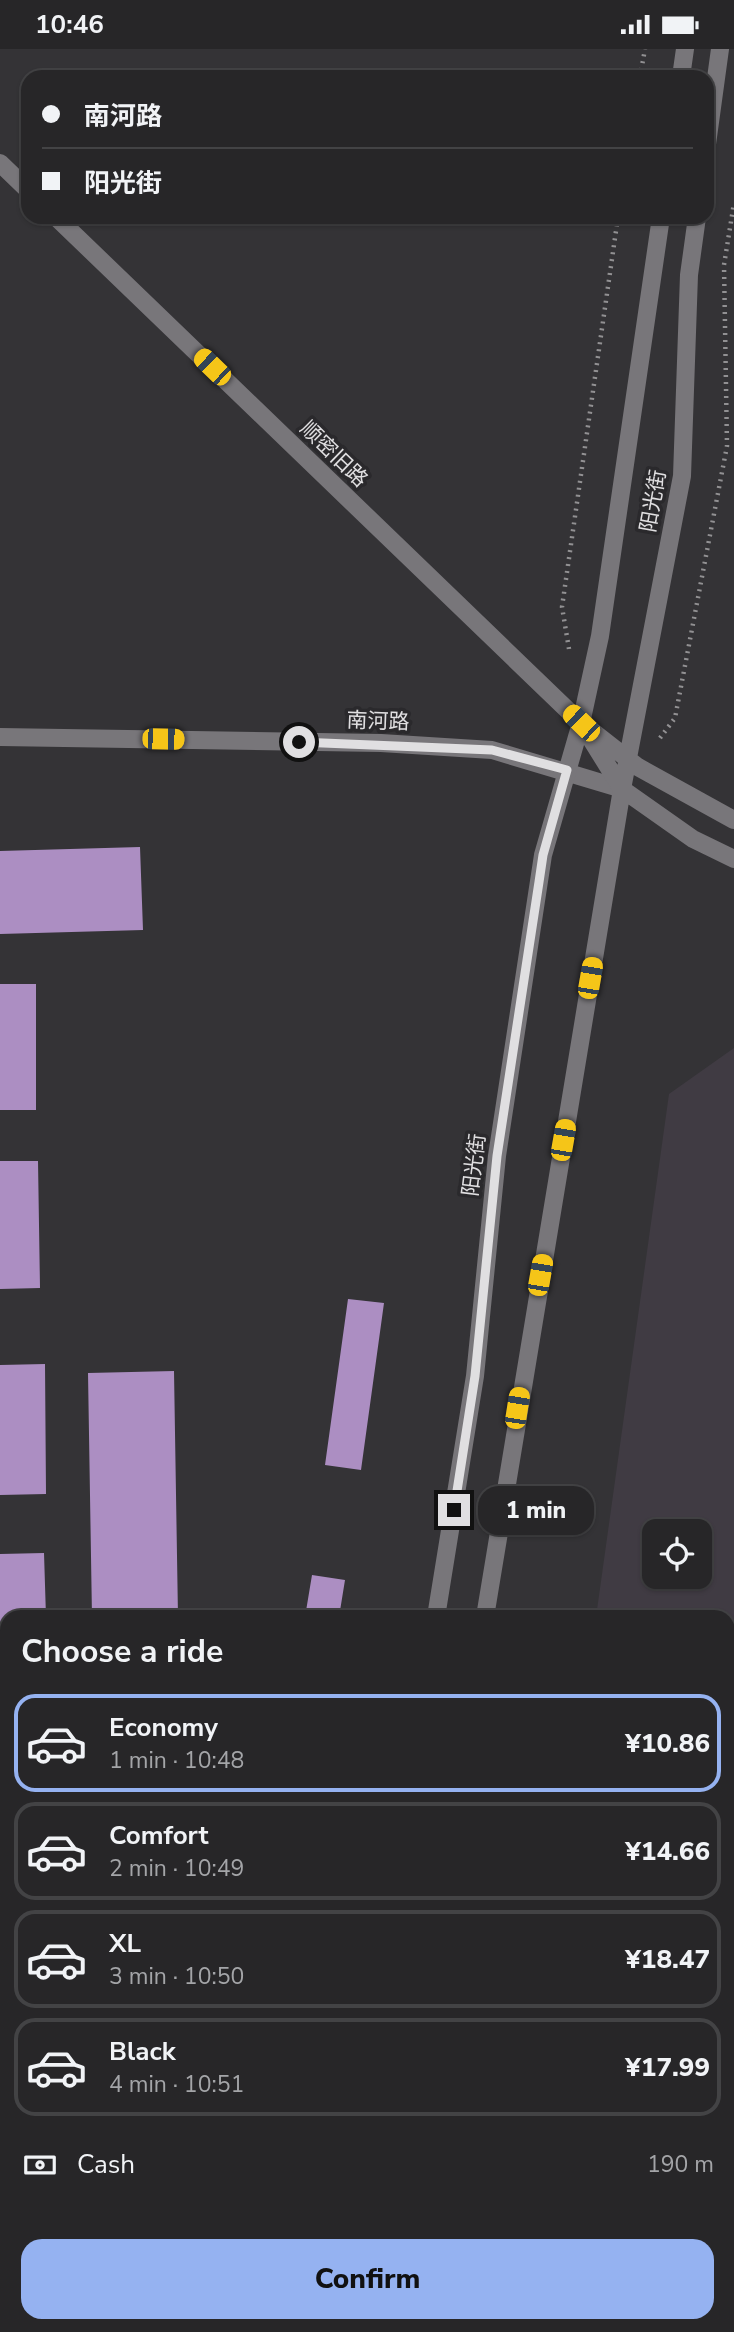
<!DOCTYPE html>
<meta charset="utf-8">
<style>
body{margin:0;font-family:"Nunito Sans","Noto Sans SC",sans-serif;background:#333234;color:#f1f3f6;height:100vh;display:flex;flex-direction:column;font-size:26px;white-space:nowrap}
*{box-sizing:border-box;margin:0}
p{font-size:23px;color:#a4a5a8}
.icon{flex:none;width:38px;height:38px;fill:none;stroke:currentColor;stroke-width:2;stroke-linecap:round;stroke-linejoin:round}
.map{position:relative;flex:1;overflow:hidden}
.drawer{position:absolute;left:0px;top:1561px;width:735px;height:723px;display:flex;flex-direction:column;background:#272628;border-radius:21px 21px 0 0;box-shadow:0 2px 5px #0004,0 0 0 2px #434345}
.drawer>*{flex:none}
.top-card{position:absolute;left:21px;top:21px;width:693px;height:154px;border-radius:21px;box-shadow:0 2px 5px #0004,0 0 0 2px #434345;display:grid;align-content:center;height:154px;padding:0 21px;background:#272628}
.fabs{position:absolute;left:642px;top:1470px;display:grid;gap:14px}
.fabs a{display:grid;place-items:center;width:70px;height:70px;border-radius:14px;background:#272628;box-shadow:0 2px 5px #0004,0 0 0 2px #434345;font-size:35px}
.end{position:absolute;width:32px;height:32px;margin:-16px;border:9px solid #e0dfe1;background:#111;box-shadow:0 0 0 4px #111}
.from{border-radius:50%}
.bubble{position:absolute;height:49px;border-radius:21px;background:#272628;box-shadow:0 2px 5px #0004,0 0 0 2px #434345;font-size:23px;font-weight:800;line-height:49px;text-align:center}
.car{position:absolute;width:21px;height:42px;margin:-21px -10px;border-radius:9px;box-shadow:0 0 5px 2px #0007;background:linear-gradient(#f5c518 24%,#345 0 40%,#f5c518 0 76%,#345 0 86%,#f5c518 0)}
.top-card b{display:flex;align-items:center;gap:24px;height:66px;font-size:26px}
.top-card b+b{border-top:2px solid #434345}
.top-card i{width:18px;height:18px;background:#f1f3f6}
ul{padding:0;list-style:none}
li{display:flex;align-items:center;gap:21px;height:98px;margin:0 14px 10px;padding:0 7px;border:4px solid #434345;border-radius:21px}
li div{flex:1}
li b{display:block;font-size:26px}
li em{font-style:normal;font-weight:800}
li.selected{border-color:#95b2f1}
li>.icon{width:63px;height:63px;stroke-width:1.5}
h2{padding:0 21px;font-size:32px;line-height:84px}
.pay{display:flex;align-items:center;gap:18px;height:77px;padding:0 21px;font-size:26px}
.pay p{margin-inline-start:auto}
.primary-button{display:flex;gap:14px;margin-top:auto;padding:14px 21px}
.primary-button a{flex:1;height:80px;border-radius:21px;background:#95b2f1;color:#111;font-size:28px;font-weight:800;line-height:80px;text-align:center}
.status{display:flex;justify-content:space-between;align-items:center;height:49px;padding:0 35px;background:#272628;direction:ltr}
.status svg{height:19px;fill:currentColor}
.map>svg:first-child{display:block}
.built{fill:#403b43;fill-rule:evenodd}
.building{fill:#ac8ec2}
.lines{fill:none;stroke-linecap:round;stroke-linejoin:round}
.path{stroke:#929193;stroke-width:4.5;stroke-dasharray:2 5;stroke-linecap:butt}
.tertiary{stroke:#78767a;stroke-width:18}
.secondary{stroke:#78767a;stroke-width:18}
.route{stroke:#e0dfe1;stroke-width:9}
.labels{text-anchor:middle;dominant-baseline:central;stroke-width:7;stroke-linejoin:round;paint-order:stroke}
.street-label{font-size:21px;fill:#e0dfe1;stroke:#2a292c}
</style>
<div class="status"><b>10:46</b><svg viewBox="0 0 49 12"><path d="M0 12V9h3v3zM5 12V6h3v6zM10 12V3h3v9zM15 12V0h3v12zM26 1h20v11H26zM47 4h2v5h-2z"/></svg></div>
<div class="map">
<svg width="734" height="2283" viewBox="0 0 734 2283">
<rect width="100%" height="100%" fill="#343336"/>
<!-- built -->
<path class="built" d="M734 999V2011H728V1568H596L669 1045ZM654 1482H700V1528H654Z"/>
<!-- building -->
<path class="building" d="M140 798 143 881 0 885V802Z
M0 935H36V1061H0Z
M0 1112H38L40 1239 0 1240Z
M348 1250 384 1254 361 1421 325 1416Z
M45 1315 46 1445 0 1446V1316Z
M174 1322 178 1568H92L88 1324Z
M44 1504 46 1568H7V1628H0V1505Z
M312 1526 345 1531 339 1568H305Z
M7 1710V1846L0 1847V1711Z
M0 1898H7V2022H0Z
M0 2084H7V2163H0Z
M527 2277H590L589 2283H526Z"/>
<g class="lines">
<!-- path -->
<path class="path" d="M640 28 645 0
M569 600 562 558 618 168
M660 689 675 669 727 397 724 216 734 154
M728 2016H734
M728 2124H734"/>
<!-- tertiary -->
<path class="tertiary" d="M0 114 28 141
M56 168 581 674
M0 688 381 694 492 701 622 740"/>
<!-- secondary -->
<path class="secondary" d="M681 28 685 0
M707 95 720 0
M581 674 622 740 693 790 734 810
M592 682 638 718 734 771
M436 1568 475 1327 497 1107 543 806 581 674 600 587 661 168
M485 1568 622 740 682 427 689 226 697 168
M728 2047H734
M728 2087H734
M323 2283 324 2277
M373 2283 374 2277"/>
</g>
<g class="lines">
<!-- route -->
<path class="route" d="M299 693 492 701 567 721 543 806 539 833 497 1107 475 1327 454 1461"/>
</g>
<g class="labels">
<!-- street labels -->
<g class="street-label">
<text transform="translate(334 405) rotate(44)">顺密旧路</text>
<text transform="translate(653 452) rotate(-80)">阳光街</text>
<text transform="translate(378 672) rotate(2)">南河路</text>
<text transform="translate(474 1116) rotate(-83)">阳光街</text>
</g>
</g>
</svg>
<div class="fabs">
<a><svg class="icon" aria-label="locate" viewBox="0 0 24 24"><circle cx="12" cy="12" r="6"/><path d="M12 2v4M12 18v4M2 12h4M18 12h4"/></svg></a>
</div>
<i class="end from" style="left:299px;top:693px"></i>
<i class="end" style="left:454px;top:1461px"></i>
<div class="bubble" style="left:478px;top:1437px;width:116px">1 min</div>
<i class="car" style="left:212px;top:318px;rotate:314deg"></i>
<i class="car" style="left:581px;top:674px;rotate:314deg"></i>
<i class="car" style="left:163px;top:690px;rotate:91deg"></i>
<i class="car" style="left:590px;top:929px;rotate:10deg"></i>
<i class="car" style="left:563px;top:1091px;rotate:10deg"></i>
<i class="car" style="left:540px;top:1226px;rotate:10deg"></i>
<i class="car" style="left:517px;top:1359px;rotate:9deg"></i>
<div class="top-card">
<b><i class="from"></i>南河路</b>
<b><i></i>阳光街</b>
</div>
<section class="drawer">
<h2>Choose a ride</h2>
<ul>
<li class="selected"><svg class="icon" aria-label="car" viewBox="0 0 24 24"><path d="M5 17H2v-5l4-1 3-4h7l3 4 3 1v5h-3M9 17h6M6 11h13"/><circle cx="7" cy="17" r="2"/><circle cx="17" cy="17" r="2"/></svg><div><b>Economy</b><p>1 min · 10:48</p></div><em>¥10.86</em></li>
<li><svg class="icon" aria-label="car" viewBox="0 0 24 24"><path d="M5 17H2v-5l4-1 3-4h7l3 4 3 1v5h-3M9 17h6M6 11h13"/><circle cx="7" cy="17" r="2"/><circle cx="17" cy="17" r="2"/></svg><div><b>Comfort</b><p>2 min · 10:49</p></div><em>¥14.66</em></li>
<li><svg class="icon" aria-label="car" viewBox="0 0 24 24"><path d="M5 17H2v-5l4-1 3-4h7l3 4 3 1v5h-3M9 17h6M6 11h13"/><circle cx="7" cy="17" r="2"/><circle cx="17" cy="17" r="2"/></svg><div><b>XL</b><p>3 min · 10:50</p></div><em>¥18.47</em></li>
<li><svg class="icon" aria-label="car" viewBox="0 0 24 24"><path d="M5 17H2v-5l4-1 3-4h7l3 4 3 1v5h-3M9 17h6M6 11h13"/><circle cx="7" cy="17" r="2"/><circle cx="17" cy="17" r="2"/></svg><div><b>Black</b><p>4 min · 10:51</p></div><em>¥17.99</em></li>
</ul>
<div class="pay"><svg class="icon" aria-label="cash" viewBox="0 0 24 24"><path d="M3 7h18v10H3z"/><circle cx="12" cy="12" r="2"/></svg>Cash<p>190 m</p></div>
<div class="primary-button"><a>Confirm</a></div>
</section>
</div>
